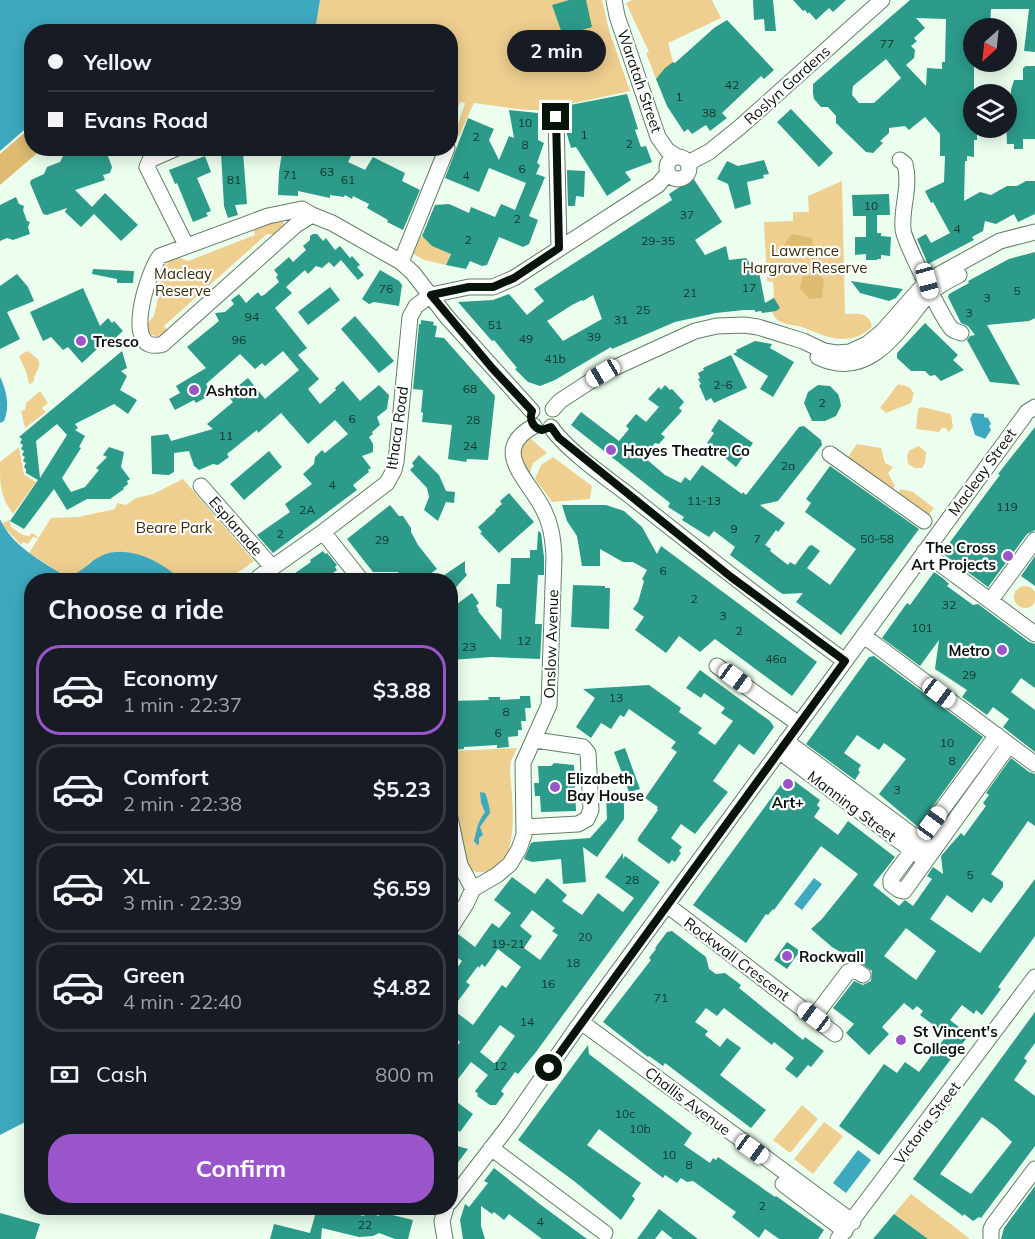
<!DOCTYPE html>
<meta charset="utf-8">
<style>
body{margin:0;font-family:Mulish,sans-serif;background:#242831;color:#f1f3f6;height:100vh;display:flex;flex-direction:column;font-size:22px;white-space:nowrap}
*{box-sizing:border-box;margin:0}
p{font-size:20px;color:#9ea1a6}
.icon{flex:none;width:33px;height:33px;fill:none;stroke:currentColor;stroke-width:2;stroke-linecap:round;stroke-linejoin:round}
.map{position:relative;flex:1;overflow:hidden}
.drawer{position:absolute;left:24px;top:573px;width:434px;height:642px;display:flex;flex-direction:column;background:#171b24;border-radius:24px;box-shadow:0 3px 15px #0003}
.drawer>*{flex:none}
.hud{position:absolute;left:24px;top:24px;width:434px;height:132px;border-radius:24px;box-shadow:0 3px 15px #0003;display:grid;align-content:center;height:132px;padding:0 24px;background:#171b24}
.needle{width:39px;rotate:207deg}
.tools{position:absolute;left:963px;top:18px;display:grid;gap:12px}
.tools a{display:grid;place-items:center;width:54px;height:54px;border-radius:50%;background:#171b24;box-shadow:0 3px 15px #0003;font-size:30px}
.end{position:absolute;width:27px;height:27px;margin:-14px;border:8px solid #08130a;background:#fff;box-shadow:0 0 0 3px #fff}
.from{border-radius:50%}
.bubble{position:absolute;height:42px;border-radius:21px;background:#171b24;box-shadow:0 3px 15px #0003;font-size:20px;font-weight:700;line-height:42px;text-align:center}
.car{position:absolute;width:18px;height:36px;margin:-18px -9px;border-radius:8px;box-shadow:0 0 4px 2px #0007;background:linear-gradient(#fff 24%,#345 0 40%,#fff 0 76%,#345 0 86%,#fff 0)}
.hud b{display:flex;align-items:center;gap:21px;height:57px;font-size:22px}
.hud b+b{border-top:2px solid #363941}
.hud i{width:15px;height:15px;background:#f1f3f6}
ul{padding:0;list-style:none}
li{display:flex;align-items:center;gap:18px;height:90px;margin:0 12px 9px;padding:0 12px;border:3px solid #363941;border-radius:24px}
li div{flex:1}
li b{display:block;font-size:22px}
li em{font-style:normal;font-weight:700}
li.on{border-color:#9b55ca}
li>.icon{width:54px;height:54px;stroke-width:1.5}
h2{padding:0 24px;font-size:27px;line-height:72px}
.pay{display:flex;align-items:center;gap:15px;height:66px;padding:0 24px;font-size:22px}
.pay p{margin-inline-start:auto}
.primary-button{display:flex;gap:12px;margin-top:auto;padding:12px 24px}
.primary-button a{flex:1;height:69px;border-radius:24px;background:#9b55ca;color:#fff;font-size:24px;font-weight:700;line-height:69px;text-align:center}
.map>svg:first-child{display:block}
.green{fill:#efcf90}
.forest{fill:#dfbb72}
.water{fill:#3ea9be}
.building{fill:#2d9b8a;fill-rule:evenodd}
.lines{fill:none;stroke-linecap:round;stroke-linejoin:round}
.minor-casing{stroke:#627e66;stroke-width:17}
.minor{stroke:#fff;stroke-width:15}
.route{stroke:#08130a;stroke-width:8}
.poi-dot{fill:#9b55ca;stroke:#fff;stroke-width:2}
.labels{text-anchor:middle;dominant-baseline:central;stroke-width:4.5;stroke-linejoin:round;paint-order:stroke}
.number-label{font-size:12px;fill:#11352a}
.street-label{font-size:15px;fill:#08130a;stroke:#fff}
.park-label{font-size:15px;fill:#3b2c0b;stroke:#fff}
.poi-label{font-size:15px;font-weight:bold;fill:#08130a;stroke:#fff;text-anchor:start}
</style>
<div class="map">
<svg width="1035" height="1239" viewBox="0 0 1035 1239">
<rect width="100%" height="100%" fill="#ecffee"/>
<!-- green -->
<path class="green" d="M320 0H602L609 30 630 91 565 105 561 110H525L474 103 459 136 455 134 465 103 460 102 455 116H450V32H315Z
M632 0H712L721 18 668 43 673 62 656 79 646 53 649 52 626 3Z
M842 181 845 314C858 314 869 311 872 327 849 348 827 337 802 327 795 325 785 325 779 321 772 317 771 307 770 300L774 297 773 282 767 281 764 222 793 221V212H809L808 196Z
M457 208 468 213 446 265 424 260 409 251 416 234C425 237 430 245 439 249Z
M278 222H283L286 227 276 235 267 234 164 326 169 331 157 337 149 333 146 325 154 316 161 284 160 281 154 278 170 260 178 257 188 261 255 235 253 228Z
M27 351C42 360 42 363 34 377V381L29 385 27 374 19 356Z
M898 384 909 387 914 393 911 403 886 413 880 408Z
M40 391 48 403 42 408 46 412 25 428 21 411 25 410 26 403Z
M922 407 951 414 953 427 948 432 946 428H942L939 432 916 429 918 409Z
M530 438 547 453 533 463 530 473C521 460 515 449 530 438Z
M857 444 881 448 885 463 893 467 888 473 895 486 891 491 847 458Z
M919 446 926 452 925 463 922 468H915L908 464 907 455 910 450Z
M19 447 24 475 36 482 13 514C0 495 0 486 0 462Z
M553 457 592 486 590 499 552 502 535 479 541 465Z
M183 479 254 561 227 580H181L162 565 140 556 90 562 80 572 65 576 29 553 51 518 78 517 115 509 117 503 126 505 136 498 153 494Z
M901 489 913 492 934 508 927 517 897 494Z
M10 520 11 527 23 535 29 536 32 533 38 537 37 538 33 537 28 544 23 542 21 545 5 528 2 523Z
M1014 597a11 11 0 1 1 22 0a11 11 0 1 1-22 0Z
M517 748 511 761 510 768C511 796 524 867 484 872 472 874 467 867 463 858L450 792V751Z
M802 1105 818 1119 790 1153 773 1140Z
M824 1122 843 1136 813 1174 794 1159Z
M911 1194 969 1238V1239H928L894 1214Z"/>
<!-- forest -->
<path class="forest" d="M31 127 32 148 42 149 0 185V154Z
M792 234 812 238 814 251 809 254 790 256 784 245Z
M819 275 824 280 822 298 809 299 800 288 803 276Z"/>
<!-- water -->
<path class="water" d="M0 0H320L315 31 32 32 31 124 0 151Z
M0 377C7 391 10 407 4 421L0 423Z
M973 413 984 414V417L988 418 991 424 989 426 991 430 985 439 975 435 970 419Z
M0 519C12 546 41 561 65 576 81 575 88 562 101 556 127 543 163 562 181 580H32L31 1119 0 1135Z
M480 792 485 793C487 797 490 808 490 813L480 827 483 835 479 838V844L477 845 474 841C477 829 477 823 485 812L481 803Z
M814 878 822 884 802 910 794 904Z
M858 1150 871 1160 846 1193 833 1183Z"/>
<!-- building -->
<path class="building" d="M569 0H586L592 27 582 30 583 34 564 39 552 5Z
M753 0H773L776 31H765L764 19 754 20Z
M793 0H846L833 12 829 8 816 20 809 12 808 14 805 10 803 11Z
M910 0H1035V52L1024 51 1029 9H991L990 28H974V128H977V140H974V157L967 156V161H965L964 201 980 192 991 195 1007 186H1017L1026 181H1035V214L1018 222 1014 214 996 224 985 221 983 231 972 237 974 240 928 264 917 239 926 234 931 243 950 233 933 202 931 203 925 191 944 182 945 156H940V134L925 117 909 130 905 126 889 128V133L880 141 883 143 873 153 866 152 836 123V116L828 107H821L814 99 813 93V84ZM916 18 946 19 945 62H942V69L927 68 926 86 906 65 914 58 915 50 911 46 917 41 914 38 925 28ZM886 59 901 78 874 103H859L852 95 853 86Z
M727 20 774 70 764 79 761 76 722 113 727 118 710 131 706 125 692 134 688 129 684 132 667 106 656 79 665 68 673 62 675 63 714 28Z
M1026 66H1035V139H1023V149H1014V144H1007L1006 121 1008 115H1011V90L1014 80H1023V68Z
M627 94 638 129 635 130 641 147 646 146 652 162 625 172 631 180 607 196 576 147 571 148 566 131 565 106Z
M791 109 833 153 819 167 777 122Z
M509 110 538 113V140L544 143 537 163 540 165 536 174 545 177 529 216 538 220 531 239 529 244 523 247 499 237 487 265 482 266 470 261 466 269 446 265 451 254 432 246 422 236 435 205 449 204 469 213 471 207 495 217 501 204 515 210 526 183 489 168 479 192 445 178 468 118 494 129 489 140 499 160 509 136 514 138Z
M79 148H105L112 167 110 173 103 175 105 180 75 190 92 207 105 193 138 225 121 241 94 214 81 227 65 212 67 208 47 215 43 214 30 183 31 180 44 174 47 167 60 162 64 154Z
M285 148H355L348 162 365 170 373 157 405 173 402 181 420 190 403 230 387 222 388 220 367 208 369 204 353 196 352 199 345 195 344 197 330 195V198L298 191V196L278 195 279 172 282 153H284Z
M243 152 247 204 235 205 238 215 228 218 224 206 221 153Z
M205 156 211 172 197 178 211 211 206 213 208 216 193 222 177 183 175 184 169 170Z
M764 160 769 174 763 175 764 178 747 182 751 204 735 209 728 184 717 179 727 161 738 166Z
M567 170 585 171 584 197 576 196 575 206H568Z
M693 178 722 222 695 240 705 255 726 246 729 260 746 258 754 269 758 267 765 303 774 298 780 308 776 311 762 313 761 311 755 312V310H744L716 313 675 322 612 349 611 347 555 380 540 386 528 382 515 369 517 368 494 340 492 341 458 302 493 300 509 294 527 315 544 301 534 289 672 200 669 194ZM593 295 602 319 563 341 547 321 572 305 582 300 583 301Z
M889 194 890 215H877V233H881V236L891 237 890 256 881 255V259H877V260H866V254L855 255V237H866V216H853L852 195Z
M16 197 19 204 24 206 23 210 27 221 30 222 28 227 30 234 13 240 7 238 0 241V205Z
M313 234H317L323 241 326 238 335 250 340 246 350 258 352 256 360 265 357 267 364 275 358 280 341 260 334 267 329 262 322 268 316 266 308 274 305 270 286 287 292 293 275 308 307 348 298 355 319 379 308 389 320 404 336 390 335 388 343 381 360 401 379 385 389 395 387 409 377 417 380 425 372 432 373 434 369 437 373 444V452L362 456 371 468 368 470 369 472 353 485 357 490 273 553 257 535 290 512 285 504 312 484 303 474 314 464 315 457 322 450 325 453 348 434 335 420 308 444 281 413 258 433 257 430 227 454 229 457 218 465 213 464 199 470 194 466 189 451 174 453V472L169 475 152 474 151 436 168 434 171 441 213 429 207 424 233 402 227 395 248 378 265 399 299 370 283 351 265 366 262 363 255 369 240 354 206 384 212 394 196 403 194 400 175 410 169 399 180 393 176 386 206 368 187 347 219 321 215 313 225 312 234 304 231 300 239 294 246 303 258 292 261 296 264 295 279 282 276 277 278 275 274 270 289 257 293 262 306 250 303 246 310 240V236Z
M1035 252V318L1029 321 987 325 1020 385 990 382 967 340 970 336 975 335 968 326 961 323 948 297 949 294 969 283 968 281 1009 259Z
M93 269 134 271 133 283H117V279L92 274Z
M380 270 399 281 402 285 399 306 374 302 369 304 362 299Z
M17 274 28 287 34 301 7 312 20 339 0 349V286Z
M851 281 903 289 896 298 889 301 860 293Z
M330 287 340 300 308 325 298 312Z
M83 288 100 326 108 318 112 323 114 321 123 331 113 340 110 337 82 363 68 347 63 350 51 337 43 341 30 312Z
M355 316 394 361 379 373 341 329Z
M421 320 434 322 433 325 437 326 435 337 444 338 495 396 488 460 467 459 466 462 448 459 452 425 422 422 423 413 421 412 423 390 413 389 419 324H421Z
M925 323 958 355 953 360 964 370 941 381 935 375 930 376 925 371H911L897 358V353Z
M755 341 772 344 770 348 794 362 773 397 760 389 768 376 733 354 737 352 736 350Z
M122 351 127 368 121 371 127 376 120 390 137 400 128 414 114 404 75 424 78 428 75 430 85 436 79 447 81 448 62 478 71 492 85 487 99 470 96 468 107 457 103 455 109 447 124 452 121 467 130 479 127 481 128 484 123 488 124 489 110 499H87L67 510 54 489 24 529 10 521 38 480 26 473V469L24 467 26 463 23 461 25 457 22 455 24 451 21 449 23 445 20 443 22 439 19 437ZM57 424 67 435 40 478 36 441Z
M731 355 747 388 714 403 711 398 706 401 699 385 701 384 698 379 700 378 698 373 704 370 703 368Z
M665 385 670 390 672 389 684 402 679 408 682 411 661 434 665 437 659 444 655 443 644 457 665 475 681 483 685 477 690 481 702 465 742 494 743 492 746 495 799 427 804 426 821 440 822 445 778 501 760 505 785 523 778 532 776 530 765 545 771 549 770 551 788 565 790 562 795 565 809 546 812 545 820 551 807 568 830 585 856 549 805 512 811 503 806 499 830 466 919 529 841 635 796 602 803 593 783 594 778 591 730 555 735 547 714 531 709 537 682 520 684 517 668 507 670 503 571 425 581 412 619 441 629 429 626 426 636 414 646 422 659 407 648 399 659 387 661 390Z
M818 385 830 386 838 394 840 400 841 406 836 416 825 421H812L804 403 808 392Z
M719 419 753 443 736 467 707 443 714 433 711 431Z
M1035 427V530L1027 534 988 587 942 553 985 495 1000 475 998 474Z
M269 451 282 467 244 500 230 484Z
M419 455 439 475 446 491 455 492 454 503 446 502 438 521 424 510 429 497 427 488 410 470 414 466 412 463Z
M509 493 534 522 499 553 480 533 482 532 478 527 496 511 495 510 502 504 500 501Z
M390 505 399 516H403L411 528V532L418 545 437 569 422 580H388L399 572H373L347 539Z
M562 505H606L624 511 642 527 657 554 661 546 817 662 792 696 715 639 700 652 679 636 666 653 635 630 644 617 633 609 638 602 644 581 642 579 647 570 633 562H623L600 549V566H582L577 536 567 521Z
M538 531 541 533 544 557V575H538L535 624H542L540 659 492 657 450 660V609L472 593 479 603 476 606 479 610 478 611 501 640 502 609 496 606 497 584H510L511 558H530V550H537Z
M323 551 325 554 327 553 337 565 335 567 337 570 324 580H285L311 562 310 560Z
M1035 556V586L1021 576Z
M465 561V572L467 575 450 594V580H437Z
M934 572 944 579 949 584 947 586 973 605 978 604 1029 642 1035 644V688L1021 678 1011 692 1035 710V752L1003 727 1009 719 993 707 987 715 962 697 967 690 935 669 939 640 920 666 882 638 907 603 910 605Z
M573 585 605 586V588H610L609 629 571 627Z
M874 656 983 737 918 827 879 794 906 759 884 743 879 750 857 735 844 753 861 765 858 770 860 772 855 780 806 744 869 657Z
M700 670 770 721 774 727 754 755 739 744 713 781 728 792 695 834 681 824 671 838 682 847 679 851 681 853 675 862 672 860 669 864 638 841V838L658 810 657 809 658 807 645 798 677 752 671 748 676 742 629 709 624 717 620 715 611 729 601 723 591 738 576 727 595 698 583 689 649 685 681 708 679 712 702 728 698 733 715 745 733 721 721 713 725 708 704 693 701 698 686 688Z
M520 696H530L531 708H525L526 721H521L522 730H518V736L508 737 509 747 497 748V745L464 747V749L450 750V701L489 700 488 697H500V700L520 699Z
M625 748 640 789 629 792 614 752Z
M1011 758 1029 772 1035 774V826L1028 821 991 874 1003 882V887L991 903 983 898 972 913 947 895 930 919 980 953 1035 879V936L998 987 1001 989 982 1015 976 1010 974 1014 962 1005 950 1020 969 1035 879 1155 839 1126 884 1064 897 1073 905 1062 919 1072 947 1035 920 1015 923 1011 917 1006 913 1010 904 1003 882 1027 889 1034 869 1055 846 1033 854 1024 833 1008 854 981 863 985 871 981 872 971 860 962 854 960 832 947 811 929 822 919 858 874 821 846 774 910 773 909 768 915 766 914 746 943 693 905 783 782 787 779 793 780 820 800 817 805 820 808 814 817 838 835 848 821 895 857 873 885 899 906 905 900 913 906 932 879 927 876 933 867 943 874 941 856 961 833 964 836 986 806 983 803 989 795 986 793ZM906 928 936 951 916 980 884 956Z
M554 763 574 765 576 811 541 812 540 796H535L534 783H539L538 766H551Z
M606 795 624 797V819L597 857 583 847 586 882 563 884 561 859 532 862 524 859 531 843 534 842 590 838 607 819Z
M623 853V859L625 856 660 882 536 1052 518 1074 515 1072 501 1091 504 1094 496 1105H490L477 1096 478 1094 475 1091 488 1075 471 1062 458 1079 450 1072V1056L460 1042 450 1034V978L462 961 455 956 458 952 450 947V940L458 934 475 947 492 923 499 928 511 913 494 900 512 877 535 894 547 878 567 895 562 901 582 915 598 893 623 912 634 898 605 877ZM532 910 555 928 552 931 558 935 540 960 524 948 532 936 520 926ZM498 949 521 967 506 988 502 985 473 1025 452 1009 470 985 466 982 478 966 479 968 482 964 485 967ZM500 1025 515 1036 495 1064 480 1052Z
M672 931 706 957 709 969 716 974 725 973 741 985 739 988 803 1040 805 1037 824 1051 811 1067 808 1065 797 1078 785 1069 794 1058 774 1042 772 1045 724 1008 717 1016 706 1008 695 1022 708 1031 705 1035 720 1047 727 1038 741 1048 720 1075 766 1110 751 1128 665 1063 663 1066 649 1056 648 1057 603 1022 651 960 649 958 656 949 655 948 667 932Z
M787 942 800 951 787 969 774 960Z
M1035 1012V1043L1024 1058 1027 1061 1014 1080 1035 1096V1146L981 1218 979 1217 973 1221 964 1214 963 1216 913 1179ZM982 1117 996 1127 1012 1142 971 1194 940 1174Z
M588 1045 589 1054 692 1133 684 1145 710 1163 713 1158 716 1160 718 1157 775 1197 776 1196 824 1230 818 1239H779L765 1229 759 1238 732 1217 736 1212 693 1181 687 1182 681 1178 677 1183 665 1175 663 1178 599 1129 587 1145 641 1183 632 1196 635 1199 621 1220 574 1181 518 1140Z
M450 1097 473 1114 460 1132 450 1124Z
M450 1144 468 1149 450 1173Z
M494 1168 541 1205 587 1239H542L509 1214 504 1220 494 1212 492 1214 481 1206V1226L485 1239H463L460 1220 465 1204 469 1207 488 1183 484 1181Z
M1035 1186V1239H1001L1004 1228Z
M317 1208 324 1209V1208H330L364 1216 365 1212 379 1216 380 1212 413 1220 408 1239H395L379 1233 373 1236 359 1237 322 1228 321 1239H270L274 1224 310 1233Z
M659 1209 698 1239H673L662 1230 655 1239H637Z
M0 1213 40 1224 35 1239H0Z
M894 1214 928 1239H873Z"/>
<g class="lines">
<defs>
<path id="minor" d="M614 0 617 16 658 137 667 150 676 156
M556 117 559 248
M177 148 150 160 147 167 186 245
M667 168a11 11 0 1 1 22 0a11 11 0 1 1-22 0Z
M900 160 905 164C911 187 901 207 903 229 903 239 945 324 952 329 954 331 958 332 961 333
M688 163 709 152 740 127 882 0
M312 215 296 225 163 344C120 357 148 271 160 256L268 216 302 209 312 215 332 223 401 262 413 273 447 317 532 411
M401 262 447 148
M818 357C870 382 899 329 928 295 936 287 949 280 959 275
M553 409 560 401 603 373 695 331 717 326 744 325 758 327 803 341 824 351 836 353 850 352 867 344 883 331 927 281 1000 241 1035 232
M551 427C566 450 611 481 634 499 704 554 773 609 845 661
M830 454 924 521
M201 486 272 567
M323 532 361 580
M924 552 1035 634
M259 577 323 532 387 483 394 470 396 462 410 317 416 306 431 295 469 287H493L514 278 658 185 668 173
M990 601 1035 540
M864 636 1035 764
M717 666 799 724
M997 735 891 879V884L899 890 904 891 1009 745
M786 741 926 845
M779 751 918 855
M450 818 460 865 473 889
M524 827 578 824 587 819 591 810 588 753 583 747 535 740
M473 889 497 875 510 864 519 849 524 835 523 763 549 705 554 557C553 538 551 523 542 507 527 478 490 450 534 426
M667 905 835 1034
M450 929 466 904 473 889
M814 1017 848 972 855 970 863 975
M581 1022 853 1222
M491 1148 605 1233
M783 1184 845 1231
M450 1202 510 1124 576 1029 1022 419 1027 412 1035 407
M445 1239 442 1221 446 1208
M838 1239 1035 977
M991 1239V1229L993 1225 1035 1169"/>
</defs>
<!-- minor casing -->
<use href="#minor" class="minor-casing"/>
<!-- minor -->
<use href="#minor" class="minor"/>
</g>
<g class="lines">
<!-- route -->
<path class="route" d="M549 1068 845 661 731 577 559 438 551 427 542 430C533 428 529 420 532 411L492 368 431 295 469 287H493L514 278 559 248 556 117"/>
</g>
<!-- markers -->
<g class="poi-dot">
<circle cx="81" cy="341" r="6"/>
<circle cx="194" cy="390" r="6"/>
<circle cx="611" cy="450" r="6"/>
<circle cx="1008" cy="556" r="6"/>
<circle cx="1002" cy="650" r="6"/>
<circle cx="788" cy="784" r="6"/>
<circle cx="555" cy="787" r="6"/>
<circle cx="787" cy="956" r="6"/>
<circle cx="901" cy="1040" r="6"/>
</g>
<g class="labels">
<!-- number labels -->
<g class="number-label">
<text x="887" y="43">77</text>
<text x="732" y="84">42</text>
<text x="679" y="96">1</text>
<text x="709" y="112">38</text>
<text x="525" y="122">10</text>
<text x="584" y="134">1</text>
<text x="476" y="136">2</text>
<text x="629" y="143">2</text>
<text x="525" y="144">8</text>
<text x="522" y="168">6</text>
<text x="327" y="171">63</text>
<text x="290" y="174">71</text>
<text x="466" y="175">4</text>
<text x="234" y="179">81</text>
<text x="348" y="179">61</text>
<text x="871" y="205">10</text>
<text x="687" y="214">37</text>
<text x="517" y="218">2</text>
<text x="957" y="228">4</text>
<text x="468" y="239">2</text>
<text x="658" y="240">29-35</text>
<text x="749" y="287">17</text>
<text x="386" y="288">76</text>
<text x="1017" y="290">5</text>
<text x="690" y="292">21</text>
<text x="987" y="297">3</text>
<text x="643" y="309">25</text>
<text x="969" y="312">3</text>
<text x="252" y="316">94</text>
<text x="621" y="319">31</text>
<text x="495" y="324">51</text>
<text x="594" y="336">39</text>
<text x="526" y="338">49</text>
<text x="239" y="339">96</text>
<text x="555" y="358">41b</text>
<text x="723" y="384">2-6</text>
<text x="470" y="388">68</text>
<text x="822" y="402">2</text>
<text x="352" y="418">6</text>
<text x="473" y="419">28</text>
<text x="226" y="435">11</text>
<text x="470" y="445">24</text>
<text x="788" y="465">2a</text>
<text x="332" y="484">4</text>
<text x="704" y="500">11-13</text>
<text x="1007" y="506">119</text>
<text x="307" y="509">2A</text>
<text x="734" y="528">9</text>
<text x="280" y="533">2</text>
<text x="757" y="538">7</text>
<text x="877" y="538">50-58</text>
<text x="382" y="539">29</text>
<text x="663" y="570">6</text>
<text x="694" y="598">2</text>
<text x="949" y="604">32</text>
<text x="723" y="615">3</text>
<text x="922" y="627">101</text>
<text x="739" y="630">2</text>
<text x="524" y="640">12</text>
<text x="469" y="646">23</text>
<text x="776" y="658">46a</text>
<text x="969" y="674">29</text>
<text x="616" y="697">13</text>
<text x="506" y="711">8</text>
<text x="498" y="732">6</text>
<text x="947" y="742">10</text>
<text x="952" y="760">8</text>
<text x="897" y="789">3</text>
<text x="970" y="874">5</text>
<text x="632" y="879">28</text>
<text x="585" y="936">20</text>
<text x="508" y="943">19-21</text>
<text x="573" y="962">18</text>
<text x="548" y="983">16</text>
<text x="661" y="997">71</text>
<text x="527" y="1021">14</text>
<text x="500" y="1065">12</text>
<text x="625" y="1113">10c</text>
<text x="640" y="1128">10b</text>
<text x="669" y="1154">10</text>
<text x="689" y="1164">8</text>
<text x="762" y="1205">2</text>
<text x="540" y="1221">4</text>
<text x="365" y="1224">22</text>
</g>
<!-- street labels -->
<g class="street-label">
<text transform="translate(640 81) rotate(71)">Waratah Street</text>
<text transform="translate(787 85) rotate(-42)">Roslyn Gardens</text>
<text transform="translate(397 428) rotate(-82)">Ithaca Road</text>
<text transform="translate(982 472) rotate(-54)">Macleay Street</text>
<text transform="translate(236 526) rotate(49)">Esplanade</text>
<text transform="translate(551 644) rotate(-88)">Onslow Avenue</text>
<text transform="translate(852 806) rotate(37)">Manning Street</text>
<text transform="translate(737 959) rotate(37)">Rockwall Crescent</text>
<text transform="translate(688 1101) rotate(37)">Challis Avenue</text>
<text transform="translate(927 1123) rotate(-53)">Victoria Street</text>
</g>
<!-- park labels -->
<g class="park-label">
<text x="805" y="250">Lawrence<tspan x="805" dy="17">Hargrave Reserve</tspan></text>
<text x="183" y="273">Macleay<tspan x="183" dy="17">Reserve</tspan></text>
<text x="174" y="527">Beare Park</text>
</g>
<!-- poi labels -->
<g class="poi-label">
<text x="93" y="341">Tresco</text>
<text x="206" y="390">Ashton</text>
<text x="623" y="450">Hayes Theatre Co</text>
<text x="996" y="547" text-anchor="end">The Cross<tspan x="996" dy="17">Art Projects</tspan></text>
<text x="990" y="650" text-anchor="end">Metro</text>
<text x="567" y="778">Elizabeth<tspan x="567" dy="17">Bay House</tspan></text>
<text x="788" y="802" text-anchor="middle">Art+</text>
<text x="799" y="956">Rockwall</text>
<text x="913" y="1031">St Vincent's<tspan x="913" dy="17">College</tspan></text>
</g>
</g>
</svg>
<div class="tools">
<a><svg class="needle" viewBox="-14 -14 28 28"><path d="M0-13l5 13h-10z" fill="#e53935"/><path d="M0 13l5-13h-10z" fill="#9ea1a6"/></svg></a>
<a><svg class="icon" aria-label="layers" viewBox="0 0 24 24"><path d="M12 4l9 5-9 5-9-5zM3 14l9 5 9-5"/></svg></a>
</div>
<i class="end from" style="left:549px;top:1068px"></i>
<i class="end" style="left:556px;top:117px"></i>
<div class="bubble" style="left:507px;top:30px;width:99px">2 min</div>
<i class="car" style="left:927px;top:281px;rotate:165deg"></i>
<i class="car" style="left:603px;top:373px;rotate:240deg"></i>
<i class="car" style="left:735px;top:678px;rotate:126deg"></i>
<i class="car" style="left:939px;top:693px;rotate:127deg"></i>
<i class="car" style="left:932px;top:823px;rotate:36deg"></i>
<i class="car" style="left:814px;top:1017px;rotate:307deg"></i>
<i class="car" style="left:752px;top:1149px;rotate:126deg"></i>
<div class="hud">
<b><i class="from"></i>Yellow</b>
<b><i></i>Evans Road</b>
</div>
<section class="drawer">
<h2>Choose a ride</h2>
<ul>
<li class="on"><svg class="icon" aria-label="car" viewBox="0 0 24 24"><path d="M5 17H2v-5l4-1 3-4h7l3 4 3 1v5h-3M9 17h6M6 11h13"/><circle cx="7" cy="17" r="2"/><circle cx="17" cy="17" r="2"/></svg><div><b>Economy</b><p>1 min · 22:37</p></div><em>$3.88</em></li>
<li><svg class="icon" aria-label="car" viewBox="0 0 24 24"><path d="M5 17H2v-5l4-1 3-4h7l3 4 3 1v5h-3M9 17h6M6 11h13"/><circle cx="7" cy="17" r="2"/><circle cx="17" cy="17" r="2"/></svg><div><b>Comfort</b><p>2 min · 22:38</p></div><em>$5.23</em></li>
<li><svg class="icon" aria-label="car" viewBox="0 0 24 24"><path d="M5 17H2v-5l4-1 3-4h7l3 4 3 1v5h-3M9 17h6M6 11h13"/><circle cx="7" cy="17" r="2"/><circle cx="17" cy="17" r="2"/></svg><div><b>XL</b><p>3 min · 22:39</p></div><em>$6.59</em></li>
<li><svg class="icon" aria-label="car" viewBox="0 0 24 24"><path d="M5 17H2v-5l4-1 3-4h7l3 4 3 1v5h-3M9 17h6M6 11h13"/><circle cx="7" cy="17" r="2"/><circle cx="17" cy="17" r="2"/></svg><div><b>Green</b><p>4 min · 22:40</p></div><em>$4.82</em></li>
</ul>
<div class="pay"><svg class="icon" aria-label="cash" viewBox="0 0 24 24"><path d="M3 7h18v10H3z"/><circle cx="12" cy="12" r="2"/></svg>Cash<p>800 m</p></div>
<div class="primary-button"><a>Confirm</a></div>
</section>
</div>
